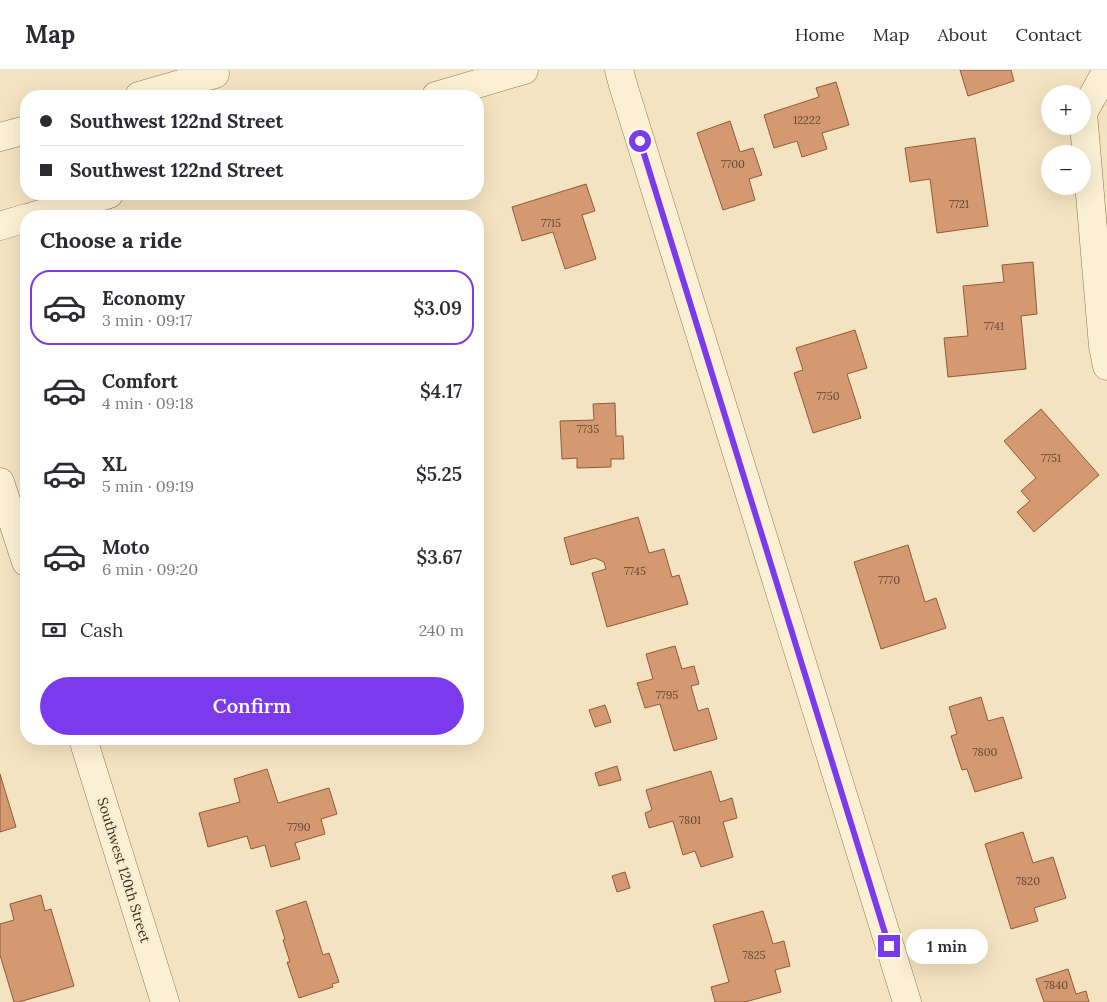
<!DOCTYPE html>
<meta charset="utf-8">
<style>
body{margin:0;font-family:Lora,serif;background:#f2f2f3;color:#2b2b33;height:100vh;display:flex;flex-direction:column;font-size:19px;white-space:nowrap}
*{box-sizing:border-box;margin:0}
p{font-size:16px;color:#7c7c81}
.icon{flex:none;width:28px;height:28px;fill:none;stroke:currentColor;stroke-width:2;stroke-linecap:round;stroke-linejoin:round}
.map{position:relative;flex:1;overflow:hidden}
.drawer{position:absolute;left:20px;top:140px;width:464px;height:535px;display:flex;flex-direction:column;background:#fff;border-radius:20px;box-shadow:0 5px 20px #0002}
.drawer>*{flex:none}
.guide{position:absolute;left:20px;top:20px;width:464px;height:110px;border-radius:20px;box-shadow:0 5px 20px #0002;display:grid;align-content:center;height:110px;padding:0 20px;background:#fff}
.fabs{position:absolute;left:1041px;top:15px;display:grid;gap:10px}
.fabs a{display:grid;place-items:center;width:50px;height:50px;border-radius:50%;background:#fff;box-shadow:0 5px 20px #0002;font-size:25px}
.end{position:absolute;width:22px;height:22px;margin:-11px;border:6px solid #7c3aed;background:#fff;box-shadow:0 0 0 2px #fff}
.from{border-radius:50%}
.bubble{position:absolute;height:35px;border-radius:18px;background:#fff;box-shadow:0 5px 20px #0002;font-size:16px;font-weight:600;line-height:35px;text-align:center}
.guide b{display:flex;align-items:center;gap:18px;height:48px;font-size:19px}
.guide b+b{border-top:1px solid #e1e1e2}
.guide i{width:12px;height:12px;background:#2b2b33}
ul{padding:0;list-style:none}
li{display:flex;align-items:center;gap:15px;height:75px;margin:0 10px 8px;padding:0 10px;border:2px solid transparent;border-radius:20px}
li div{flex:1}
li b{display:block;font-size:19px}
li em{font-style:normal;font-weight:600}
li.active{border-color:#7c3aed}
li>.icon{width:45px;height:45px;stroke-width:1.5}
h2{padding:0 20px;font-size:22px;line-height:60px}
.pay{display:flex;align-items:center;gap:12px;height:55px;padding:0 20px;font-size:19px}
.pay p{margin-inline-start:auto}
.primary-button{display:flex;gap:10px;margin-top:auto;padding:10px 20px}
.primary-button a{flex:1;height:58px;border-radius:30px;background:#7c3aed;color:#fff;font-size:20px;font-weight:600;line-height:58px;text-align:center}
header{display:flex;align-items:center;gap:30px;box-sizing:border-box;height:70px;padding:0 25px;background:#fff;border-bottom:1px solid #e1e1e2}
header strong{font-size:24px}
nav{display:flex;gap:28px;margin-inline-start:auto;font-size:18px}
.map>svg:first-child{display:block}
.building{fill:#d59972;stroke:#905a39}
.lines{fill:none;stroke-linecap:round;stroke-linejoin:round}
.minor-casing{stroke:#8e7356;stroke-width:29}
.minor{stroke:#fcf0d4;stroke-width:28}
.route{stroke:#7c3aed;stroke-width:6}
.labels{text-anchor:middle;dominant-baseline:central;stroke-width:5;stroke-linejoin:round;paint-order:stroke}
.number-label{font-size:11px;fill:#624632}
.street-label{font-size:14px;fill:#3c2b1c;stroke:#f9edd1}
</style>
<header>
<strong>Map</strong>
<nav><a>Home</a><a>Map</a><a>About</a><a>Contact</a></nav>
</header>
<div class="map">
<svg width="1107" height="932" viewBox="0 0 1107 932">
<rect width="100%" height="100%" fill="#f3e3c0"/>
<!-- building -->
<path class="building" d="M960 0H1011L1014 11 968 26Z
M836 12 849 55 822 63 827 79 802 87 797 71 774 78 764 45 819 27 816 18Z
M730 51 740 82 753 78 762 105 749 109 755 130 723 140 697 63Z
M975 68 988 156 937 163 930 109 910 112 905 78Z
M586 114 595 141 582 145 596 189 565 199 553 162 522 171 512 137Z
M1033 192 1037 244 1021 246 1026 299 948 307 944 268 968 266 963 216 1004 212 1002 195Z
M855 260 867 298 847 304 861 348 813 363 794 303 803 300 796 278Z
M615 333 616 366H623L624 389H611V397L577 398V388L562 389 560 351 594 350 593 334Z
M1041 339 1099 405 1034 462 1017 442 1030 431 1021 421 1036 408 1004 371Z
M638 447 649 483 664 479 672 507 679 505 688 534 607 557 592 503 606 499 604 492 595 488 571 495 564 468Z
M908 475 925 532 936 528 946 558 881 579 854 492Z
M675 576 682 599 694 596 699 614 691 616 698 641 708 638 717 669 674 681 660 634 645 638 637 613 653 609 646 584Z
M981 627 988 651 1003 647 1022 708 975 722 967 699 962 700 951 666 957 664 949 637Z
M605 635 611 652 595 657 589 640Z
M617 696 621 710 599 716 595 703Z
M267 699 278 733 329 718 337 744 321 749 325 764 295 773 300 789 271 797 265 775 251 779 247 766 208 777 199 743 240 732 234 709Z
M711 701 720 732 732 728 737 748 723 752 733 787 701 797 695 781 683 785 673 751 649 758 645 743 652 740 646 720Z
M0 704 16 757 0 762Z
M1023 762 1033 793 1053 787 1066 828 1034 838 1038 851 1011 859 985 774Z
M625 802 630 818 617 822 612 806Z
M41 825 45 841 51 839 74 916 19 932H14L0 885V854L14 850 10 834Z
M306 831 323 885 329 883 339 912 332 914 333 917 299 928 287 892H290L283 870 285 869 276 841Z
M763 841 773 874 784 871 790 896 775 900 781 922 745 932H715L711 917 729 912 713 855Z
M1068 899 1076 924 1086 921 1089 932H1044L1036 909Z"/>
<g class="lines">
<defs>
<path id="minor" d="M619 0 623 15 907 932
M1106 2 1083 43 1103 276 1107 296
M139 26 215 4 213 0
M436 26 524 0
M0 67 26 60
M34 146 109 124
M0 156 26 148
M0 412 26 492
M83 669 165 932"/>
</defs>
<!-- minor casing -->
<use href="#minor" class="minor-casing"/>
<!-- minor -->
<use href="#minor" class="minor"/>
</g>
<g class="lines">
<!-- route -->
<path class="route" d="M640 71 889 876"/>
</g>
<g class="labels">
<!-- number labels -->
<g class="number-label">
<text x="807" y="50">12222</text>
<text x="733" y="94">7700</text>
<text x="959" y="134">7721</text>
<text x="551" y="153">7715</text>
<text x="994" y="256">7741</text>
<text x="828" y="326">7750</text>
<text x="588" y="359">7735</text>
<text x="1051" y="388">7751</text>
<text x="635" y="501">7745</text>
<text x="889" y="510">7770</text>
<text x="667" y="625">7795</text>
<text x="985" y="682">7800</text>
<text x="690" y="750">7801</text>
<text x="299" y="757">7790</text>
<text x="1028" y="811">7820</text>
<text x="754" y="885">7825</text>
<text x="1056" y="915">7840</text>
</g>
<!-- street labels -->
<g class="street-label">
<text transform="translate(124 800) rotate(73)">Southwest 120th Street</text>
</g>
</g>
</svg>
<div class="fabs">
<a>+</a>
<a>−</a>
</div>
<i class="end from" style="left:640px;top:71px"></i>
<i class="end" style="left:889px;top:876px"></i>
<div class="bubble" style="left:906px;top:859px;width:82px">1 min</div>
<div class="guide">
<b><i class="from"></i>Southwest 122nd Street</b>
<b><i></i>Southwest 122nd Street</b>
</div>
<section class="drawer">
<h2>Choose a ride</h2>
<ul>
<li class="active"><svg class="icon" aria-label="car" viewBox="0 0 24 24"><path d="M5 17H2v-5l4-1 3-4h7l3 4 3 1v5h-3M9 17h6M6 11h13"/><circle cx="7" cy="17" r="2"/><circle cx="17" cy="17" r="2"/></svg><div><b>Economy</b><p>3 min · 09:17</p></div><em>$3.09</em></li>
<li><svg class="icon" aria-label="car" viewBox="0 0 24 24"><path d="M5 17H2v-5l4-1 3-4h7l3 4 3 1v5h-3M9 17h6M6 11h13"/><circle cx="7" cy="17" r="2"/><circle cx="17" cy="17" r="2"/></svg><div><b>Comfort</b><p>4 min · 09:18</p></div><em>$4.17</em></li>
<li><svg class="icon" aria-label="car" viewBox="0 0 24 24"><path d="M5 17H2v-5l4-1 3-4h7l3 4 3 1v5h-3M9 17h6M6 11h13"/><circle cx="7" cy="17" r="2"/><circle cx="17" cy="17" r="2"/></svg><div><b>XL</b><p>5 min · 09:19</p></div><em>$5.25</em></li>
<li><svg class="icon" aria-label="car" viewBox="0 0 24 24"><path d="M5 17H2v-5l4-1 3-4h7l3 4 3 1v5h-3M9 17h6M6 11h13"/><circle cx="7" cy="17" r="2"/><circle cx="17" cy="17" r="2"/></svg><div><b>Moto</b><p>6 min · 09:20</p></div><em>$3.67</em></li>
</ul>
<div class="pay"><svg class="icon" aria-label="cash" viewBox="0 0 24 24"><path d="M3 7h18v10H3z"/><circle cx="12" cy="12" r="2"/></svg>Cash<p>240 m</p></div>
<div class="primary-button"><a>Confirm</a></div>
</section>
</div>
